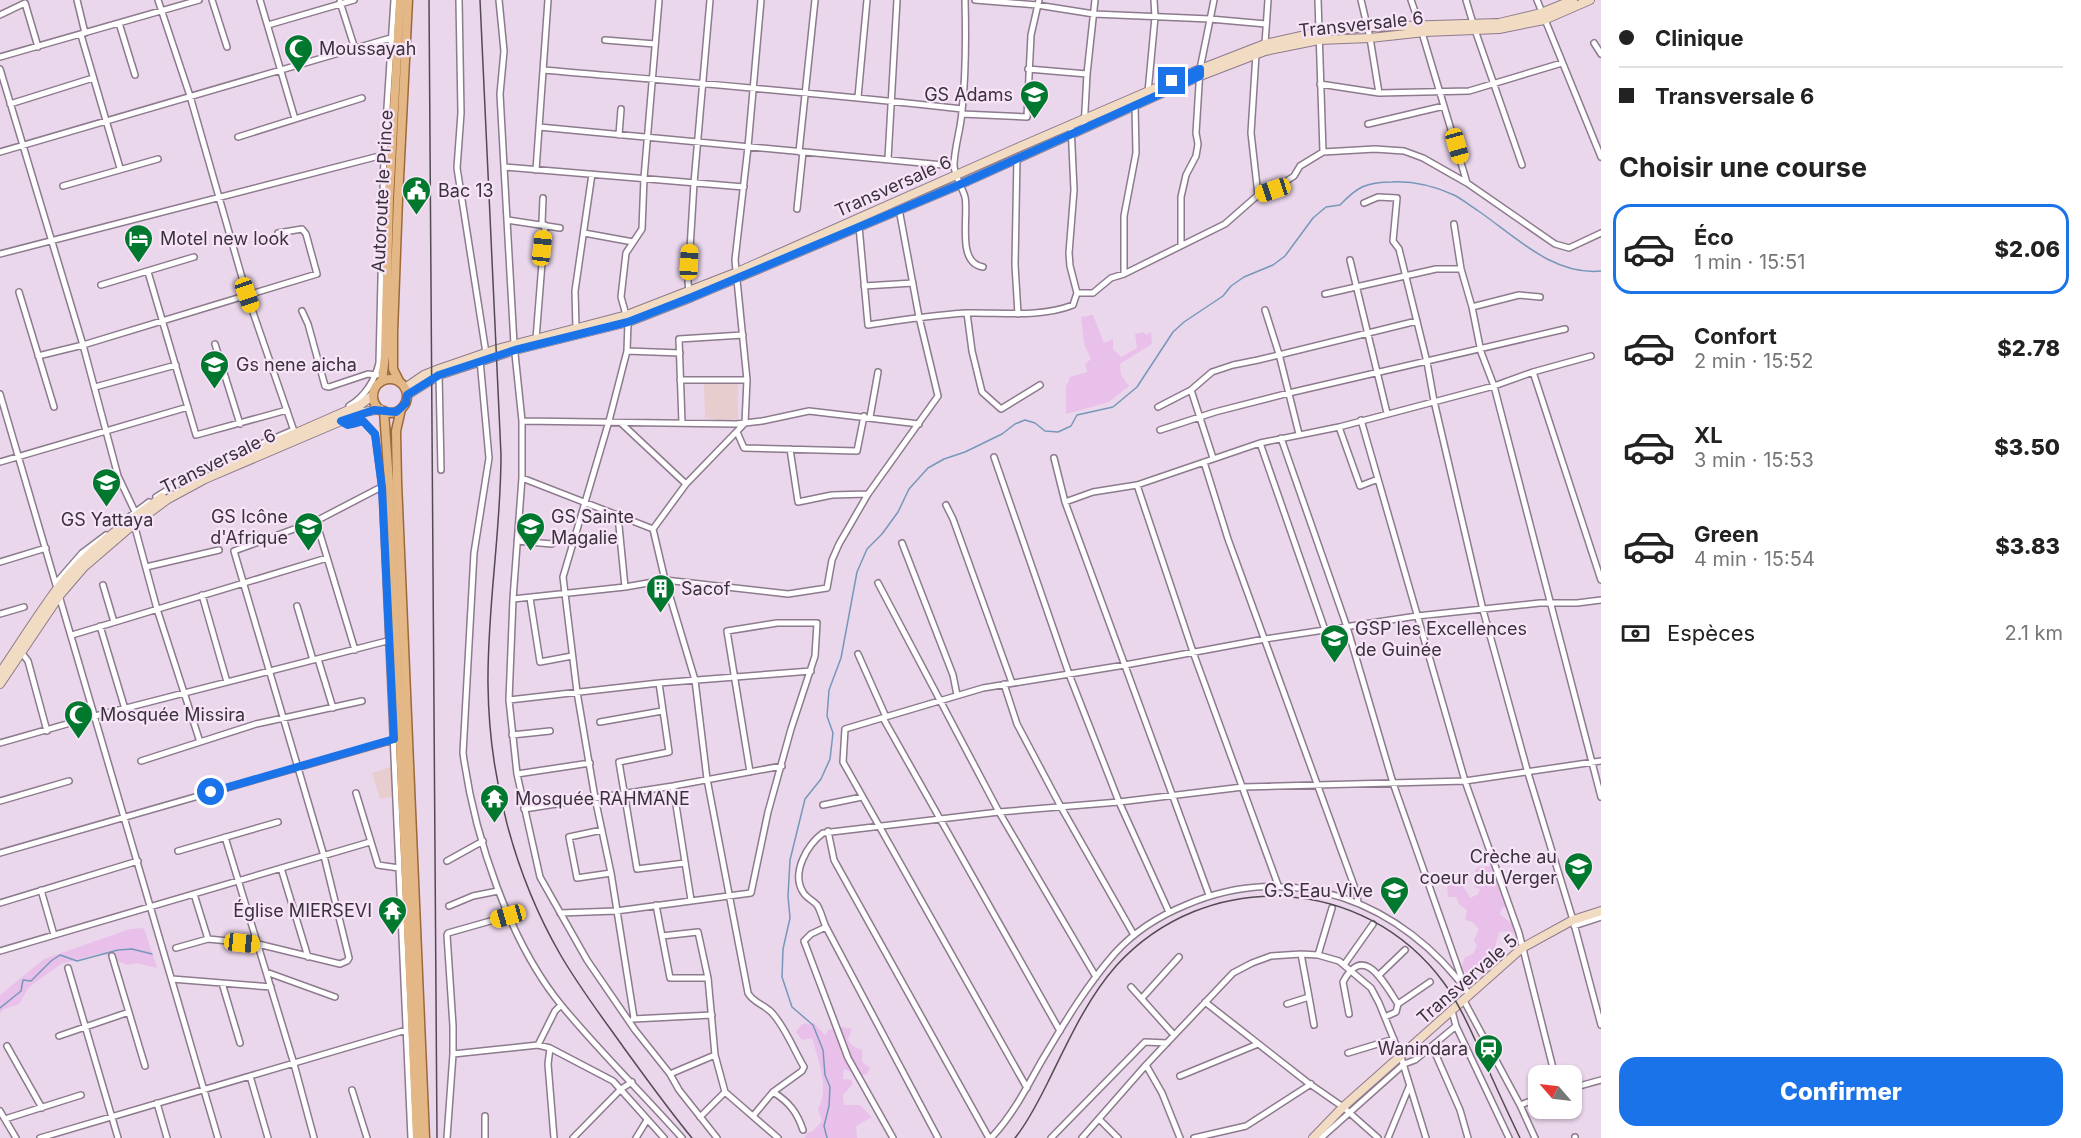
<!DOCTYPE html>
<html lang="fr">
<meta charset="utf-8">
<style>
body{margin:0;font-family:Inter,sans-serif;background:#f6f6f6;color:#222;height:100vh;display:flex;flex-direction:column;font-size:22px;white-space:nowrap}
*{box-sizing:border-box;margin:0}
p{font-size:20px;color:#767676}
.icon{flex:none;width:33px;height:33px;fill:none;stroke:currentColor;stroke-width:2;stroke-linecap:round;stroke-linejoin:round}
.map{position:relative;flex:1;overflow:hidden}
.side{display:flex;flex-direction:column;background:#fff;width:480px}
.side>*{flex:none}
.guide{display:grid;align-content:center;height:132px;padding:0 18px;background:#fff}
.needle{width:39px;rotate:298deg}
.controls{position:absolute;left:1528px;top:1065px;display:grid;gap:12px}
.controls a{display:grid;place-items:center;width:54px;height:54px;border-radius:12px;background:#fff;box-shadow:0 2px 4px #0004;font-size:30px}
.end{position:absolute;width:27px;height:27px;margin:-14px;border:8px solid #1a73e8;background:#fff;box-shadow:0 0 0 3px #fff}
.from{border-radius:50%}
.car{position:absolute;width:18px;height:36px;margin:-18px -9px;border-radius:8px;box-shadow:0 0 4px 2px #0007;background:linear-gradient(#f5c518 24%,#345 0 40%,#f5c518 0 76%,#345 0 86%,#f5c518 0)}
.guide b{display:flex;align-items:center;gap:21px;height:57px;font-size:22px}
.guide b+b{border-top:2px solid #e0e0e0}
.guide i{width:15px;height:15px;background:#222}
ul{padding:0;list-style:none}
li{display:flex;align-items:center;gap:18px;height:90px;margin:0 12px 9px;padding:0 6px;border:3px solid transparent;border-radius:18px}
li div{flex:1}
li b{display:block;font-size:22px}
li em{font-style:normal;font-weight:800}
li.selected{border-color:#1a73e8}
li>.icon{width:54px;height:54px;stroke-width:1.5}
h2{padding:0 18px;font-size:27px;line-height:72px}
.pay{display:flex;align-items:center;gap:15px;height:66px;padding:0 18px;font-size:22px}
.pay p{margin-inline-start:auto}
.action{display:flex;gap:12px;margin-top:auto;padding:12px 18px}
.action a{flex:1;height:69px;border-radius:18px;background:#1a73e8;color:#fff;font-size:24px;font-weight:800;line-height:69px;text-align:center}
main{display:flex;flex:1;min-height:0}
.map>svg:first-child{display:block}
.education{fill:#e8cdce}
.green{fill:#e8c0ea}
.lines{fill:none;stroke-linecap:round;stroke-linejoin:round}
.stream{stroke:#7697ba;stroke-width:1.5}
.minor-casing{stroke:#8c7a8d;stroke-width:8}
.secondary-casing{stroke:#8c7a8d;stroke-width:10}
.primary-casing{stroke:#9d6938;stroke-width:11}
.minor{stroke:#fff;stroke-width:5}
.secondary{stroke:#f2dbc3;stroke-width:8}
.primary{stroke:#e4b787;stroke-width:8}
.rail{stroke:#534a53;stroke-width:1.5}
.route{stroke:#1a73e8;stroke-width:8}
.labels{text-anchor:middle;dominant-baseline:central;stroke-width:4.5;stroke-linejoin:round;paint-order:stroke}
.street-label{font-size:18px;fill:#3a323a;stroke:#f8e4f9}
.poi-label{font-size:18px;fill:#3a323a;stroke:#f8e4f9;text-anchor:start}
</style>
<main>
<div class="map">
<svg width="1601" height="1138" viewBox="0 0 1601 1138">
<rect width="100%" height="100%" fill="#ebd7ec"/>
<!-- education -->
<path class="education" d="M738 381V419L722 420 705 418 704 382Z
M394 766 395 796 380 799 372 773Z"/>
<!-- green -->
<path class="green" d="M1093 315 1104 343 1113 339V349L1121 357 1137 348 1135 334 1143 332 1146 335 1151 332 1152 344 1120 364 1121 375 1129 386 1109 402 1066 414V387L1070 377 1087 372 1085 364 1091 359 1084 344 1081 317Z
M1491 866 1501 876 1498 885 1508 898 1507 907 1502 908 1500 914 1513 925 1520 928 1516 935 1508 931 1499 932 1495 947 1502 955 1489 971H1481L1480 973 1465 972 1461 968 1465 957 1473 954 1477 946 1474 940 1479 929 1472 922 1465 920 1467 910 1459 904 1456 897H1448L1447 886 1443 883 1447 877 1453 873C1459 881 1466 889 1470 898L1478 894 1480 889 1474 887 1477 880 1475 870 1479 867Z
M144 928 157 968 137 963 127 965 101 953 61 964 29 987 19 1004 4 1009 0 1013V995L44 959 130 929Z
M814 1023 825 1035 828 1030 843 1027 852 1029 848 1040 853 1046 862 1050V1062L870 1068 867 1074 860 1076 844 1069 843 1079 852 1080V1085L843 1095 844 1105H860L872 1117 856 1126 857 1138H805L806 1134 813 1131 822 1121 818 1109C830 1089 818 1059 812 1038L802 1040 796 1032 802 1024Z"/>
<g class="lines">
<!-- stream -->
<path class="stream" d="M0 1008 21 991 23 980 31 981 51 961 60 955 77 961 118 950 132 949 152 954
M827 1138 824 1126 829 1106 830 1087 825 1075 823 1050 813 1025 792 1007 782 977 783 949 790 918 788 896 790 860 805 799 821 779 830 759 833 733 827 716 829 690 841 658 857 572 867 549 882 534 898 512 909 489 928 468 944 459 965 452 1002 434 1015 424 1025 420 1035 423 1045 431 1058 432 1071 426 1077 415 1113 407 1137 387 1173 332 1184 322 1223 296 1231 286 1244 277 1273 265 1285 256 1313 218 1326 207 1340 205C1357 187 1366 182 1392 182 1413 181 1434 186 1454 195 1462 199 1469 205 1477 210 1515 236 1553 276 1601 271"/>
<defs>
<path id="minor" d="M77 0 85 33
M158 0 190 96 247 295 295 434
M212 0 227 47
M260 0 295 119
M459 0 461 113 457 168 486 353
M499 0 504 51 500 94 504 167 514 344 522 421V478L513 599 509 700 517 774 540 877 587 960 635 1030 670 1074 679 1090 717 1138
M965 0C966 37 966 74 962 111 961 129 954 148 954 166 955 176 962 187 965 197 969 216 956 263 983 267
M975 0 1037 5 1094 14 1210 19 1266 24
M1318 0 1323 152
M1361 0 1370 38 1379 93
M1411 0 1420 26 1467 183 1555 244 1569 248 1601 233
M1466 0 1475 30 1522 165
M1537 0 1601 157
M340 2 355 49
M0 15 25 3 38 47
M119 23 135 75
M268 25 354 0
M81 35 120 168
M605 40 655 44
M1594 43 1601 54
M1265 44 1268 0
M1256 54 1251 133 1258 195
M0 57 199 0
M0 69 83 345 118 476 136 514
M1028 69 1087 74
M543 70C683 82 823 93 962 109
M1320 84 1379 93 1469 91 1562 63
M1148 92 1155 17 1154 0
M858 97 867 0
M10 104 93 78
M962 114 1027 117 1031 35 1039 0
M1368 124 1444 106
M1071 125 1074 190 1069 253 1070 266 1077 293
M539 127 954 166
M1084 129 1087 74 1095 0
M619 135 621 109
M238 137 362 98
M0 152 394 37
M799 152 815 0
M1017 157 1015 265 1018 314
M888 159 897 0
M504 167 744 187
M536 170 548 0
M63 186 158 159
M1364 203 1378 197 1397 198 1393 241 1399 249 1427 362 1434 401 1483 610 1528 773 1573 920 1601 1025
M797 209 803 152
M507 220 560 228
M542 223 543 198
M1454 224 1461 269 1472 307 1481 352 1494 386 1601 797
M859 226 868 325C901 320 933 315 966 313 1001 312 1040 318 1073 305L1077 293H1093L1111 278 1124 274 1225 224 1258 195 1273 190 1294 176 1300 166 1323 152 1375 149 1404 151 1423 158 1467 183
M584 233 633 242
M1181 245V197L1186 175 1196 156 1198 144 1196 133 1200 69 1214 0
M0 254 387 154
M1350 260 1387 413
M148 272 196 435 287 410
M1124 274V216L1136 153 1135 105
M101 285 194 257
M864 286 913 283
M689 291 688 282 694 183 710 0
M19 292 54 407
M1325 294 1436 269H1461
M1472 307 1519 295 1540 297
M1265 310 1279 354 1299 434
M302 311 308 324 325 386 329 387 368 374 377 375
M967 313 972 351 982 392 1001 409 1040 385
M576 328 575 291 592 174
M536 339 545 225
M215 344 240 424
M627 351 680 353
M38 356 83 345 317 274 306 234 302 229 278 233
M480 360 489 458 474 553 463 753C474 835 509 942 562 1006 600 1052 643 1094 682 1138
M1533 372 1601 580
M439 374 441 470
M680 380H747
M95 387 176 365
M1191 390 1213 458
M0 394 218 1138
M349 406C365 397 375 380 379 363L384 154 394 0
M1158 407 1191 390 1212 372 1233 365 1258 360 1417 321
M870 417 878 372
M341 420C346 428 355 423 363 421L375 434 382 487 411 1138
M1361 420 1465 781 1519 933 1555 1076
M522 421 736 424 762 421 809 411 919 424
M621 423 686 484
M682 423 679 339 743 335
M1339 427 1360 486 1378 479
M1160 430 1215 412 1289 393 1565 329
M737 432 744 448 857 451 864 416
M1281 438 1347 627 1393 783 1464 985
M1260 443 1325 630
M790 449 798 502 832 495 868 494
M994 457 1069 674 1119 802 1169 912
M1054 458 1065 502 1209 895
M0 462 188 407
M1204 462 1228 539 1356 891 1358 902
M522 478 653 529
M1137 485 1193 652 1278 885
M156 497 200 470 291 431
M1065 502 1093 492 1137 485 1260 443 1339 427 1494 386 1533 372 1591 356
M946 505 953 519 1012 683
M618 516 625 587
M125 520 149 502
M316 521 355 650
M134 524 157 609 200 742
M517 541 552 544 556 537 572 542
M902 543 953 675 957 695
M0 562 46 548
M146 567 219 550
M56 583 82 553 106 535
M878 583 999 812 1096 977
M103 585 114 622
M202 595 227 682
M530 598 540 662 572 656
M513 599 625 587 665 580 788 594 827 588 832 560 839 544 868 494 938 396 919 317 899 209
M297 606 313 660
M0 614 24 607
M100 626 125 709
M72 635 327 558
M21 652 28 661 47 731
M858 654 886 717
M318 659 333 708
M659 683 669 752 619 762 637 869 685 863
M1004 684 1017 724 1061 807 1134 935
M509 700 659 683 811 671
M883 718 1060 1031
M600 722 662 711
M512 735 550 731
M0 743 95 716 391 640
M141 761 256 724 362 701
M517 774 590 763
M673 786 691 900
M356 793 378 865 399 868
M0 801 69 781
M823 805 862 797
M524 809 673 786 782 766
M602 830 569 837 577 878 611 873
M828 831 834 860 989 1138
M225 837 294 1064 314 1138
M178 851 278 822
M0 853 397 739
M447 861 483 841
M281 868 308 957
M41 890 54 935
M194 894 208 939
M0 903 138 861
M656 905 670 978H708
M449 906 473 896 498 891
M560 913 616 911 751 893 768 812 791 729 815 656 817 623H777L727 631 750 772
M1574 926 1601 917
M826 927 811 934 804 941 848 1058 893 1138
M662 936 698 932 708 978 715 1055 670 1074
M176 948 208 939 258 944 340 964 347 961 349 958 324 856 234 551 316 521 389 483
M0 951 370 842
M1318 955 1332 908
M112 956 145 1066
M1344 965 1373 924
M68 968 118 1138
M266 972 335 997
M1379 975 1405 950
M172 979 271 987
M222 983 240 1043
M1131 987 1174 1035
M1309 997 1314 1025
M1142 998 1179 957
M1463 999 1520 1105 1535 1138
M1205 1002 1307 1082 1343 1107 1378 1138
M1287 1004 1309 997 1301 954
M1398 1004 1430 982
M1452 1011 1456 1026 1509 1138
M1349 1014 1343 982C1364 942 1384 983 1398 1004L1396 1012 1385 1017
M634 1018 611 873 595 798 577 692 563 577 609 421 627 351 628 322 621 297 626 253 642 229 644 178 659 0
M633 1019 712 1015
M59 1036 129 1012
M538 1045 555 1011 561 1005
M7 1046 42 1108
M1432 1046 1460 1110 1468 1138
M550 1048 548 1064 554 1138
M1348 1053 1394 1039
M453 1054V1026L447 935 448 933 508 916
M715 1055 725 1092 778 1138
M1146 1065 1162 1093 1180 1138
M250 1076 268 1138
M1180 1076 1258 1044
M1027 1088 843 762 845 729 983 688 1125 665 1265 639 1417 616 1540 603H1577L1601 600
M1572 1088 1601 1080
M352 1090 367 1138
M773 1092C789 1102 797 1112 803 1130
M157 1103 167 1138
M1520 1105 1539 1098
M0 1111 16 1138
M753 1116 773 1092 802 1071 804 1067C794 1050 786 1029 773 1014 766 1005 753 1003 748 993L707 779 695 680 665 580 653 529 686 484 745 423 747 380 735 260 748 147 761 0
M700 1117 725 1092
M5 1119 81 1095
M1099 1119 1118 1138
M1575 1137V1138
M40 1138 406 1030
M447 1138 453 1054 538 1045 550 1048 613 1081 664 1138
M485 1138V1116
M573 1138 621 1089 632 1082
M636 1138 647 1120
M938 1138 826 927C823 921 821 911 817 905 813 900 806 898 803 892 791 873 807 845 823 833L999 812 1119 802 1243 787 1465 781 1601 761
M991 1138C1012 1116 1026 1089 1041 1062 1063 1025 1086 986 1115 953 1135 931 1159 916 1186 905 1293 859 1403 902 1469 994
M1051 1138 1145 1042 1167 1043
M1082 1138 1146 1065 1233 973 1252 963 1271 956 1301 954 1318 955 1339 961 1371 988 1379 1003 1401 1057 1426 1138
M1194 1138 1246 1126 1311 1084
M1321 1138 1404 1064 1415 1060 1456 1026
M1388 1138 1409 1087"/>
<path id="secondary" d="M405 388 424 375 439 369 497 349 627 315 735 273 1017 148 1193 72 1265 44 1319 32 1368 27 1499 23 1541 13 1573 0
M407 395 439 375 515 350 628 322 692 297 961 184 1200 76 1265 51 1319 40 1370 38 1425 32 1499 29 1544 20 1590 0
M223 465 360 405 373 395
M0 673C19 645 37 616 57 589 86 551 124 524 162 497
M0 684 60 595 84 567 134 524 168 499 205 479 341 421 364 412 380 409
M1313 1138 1343 1107 1522 948 1573 920 1601 911"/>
<path id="primary" d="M373 396a17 17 0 1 1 34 0a17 17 0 1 1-34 0Z
M382 381 385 356 389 199 400 0
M399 381 393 369V332L398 199 408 0
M401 409 396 431 397 482 425 1138
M384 411 389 483 417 1138"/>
</defs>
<!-- minor casing -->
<use href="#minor" class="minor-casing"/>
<!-- secondary casing -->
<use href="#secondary" class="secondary-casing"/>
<!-- primary casing -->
<use href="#primary" class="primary-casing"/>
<!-- minor -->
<use href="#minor" class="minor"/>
<!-- secondary -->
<use href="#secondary" class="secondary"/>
<!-- primary -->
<use href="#primary" class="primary"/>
<!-- rail -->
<path class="rail" d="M429 0 437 1138
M480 0 501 455C501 532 487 608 488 685 489 778 514 874 560 954 579 987 602 1017 624 1048 646 1078 668 1109 692 1138
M1015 1138C1028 1122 1038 1102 1047 1084 1067 1044 1086 1000 1116 966 1206 867 1364 874 1444 983 1460 1005 1471 1031 1482 1055 1494 1083 1507 1111 1520 1138"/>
</g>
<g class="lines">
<!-- route -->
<path class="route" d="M211 792 394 739 382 487 375 434 363 421 348 425 341 421 374 410 396 412 406 403 407 395 439 375 515 350 628 322 692 297 961 184 1200 76V69L1172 81"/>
</g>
<!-- icons -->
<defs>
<symbol id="mosque-pin" viewBox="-11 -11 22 30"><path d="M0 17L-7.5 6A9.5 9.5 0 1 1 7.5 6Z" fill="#00782e" stroke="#f8e4f9"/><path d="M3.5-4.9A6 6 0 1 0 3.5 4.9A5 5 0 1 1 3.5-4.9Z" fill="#fff"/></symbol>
<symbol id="school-pin" viewBox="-11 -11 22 30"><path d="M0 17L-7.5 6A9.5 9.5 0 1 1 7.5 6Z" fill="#00782e" stroke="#f8e4f9"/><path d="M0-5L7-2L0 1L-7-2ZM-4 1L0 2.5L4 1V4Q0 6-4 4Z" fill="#fff"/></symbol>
<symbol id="civic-pin" viewBox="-11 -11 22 30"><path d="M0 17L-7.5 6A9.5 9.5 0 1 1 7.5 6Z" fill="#00782e" stroke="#f8e4f9"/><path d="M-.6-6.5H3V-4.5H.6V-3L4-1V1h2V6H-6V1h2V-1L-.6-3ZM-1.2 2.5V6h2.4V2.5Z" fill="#fff"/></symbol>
<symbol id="hotel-pin" viewBox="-11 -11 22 30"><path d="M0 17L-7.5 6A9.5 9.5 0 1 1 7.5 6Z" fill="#00782e" stroke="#f8e4f9"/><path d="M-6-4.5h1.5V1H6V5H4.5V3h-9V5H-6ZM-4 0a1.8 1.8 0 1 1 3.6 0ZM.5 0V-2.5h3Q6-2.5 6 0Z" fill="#fff"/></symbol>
<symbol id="building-pin" viewBox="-11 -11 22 30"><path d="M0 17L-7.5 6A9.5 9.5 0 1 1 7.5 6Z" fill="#00782e" stroke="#f8e4f9"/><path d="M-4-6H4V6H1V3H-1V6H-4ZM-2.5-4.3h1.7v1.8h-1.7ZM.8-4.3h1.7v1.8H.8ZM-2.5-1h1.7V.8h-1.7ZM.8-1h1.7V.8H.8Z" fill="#fff"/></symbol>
<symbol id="temple-pin" viewBox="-11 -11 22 30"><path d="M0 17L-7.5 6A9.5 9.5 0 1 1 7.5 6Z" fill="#00782e" stroke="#f8e4f9"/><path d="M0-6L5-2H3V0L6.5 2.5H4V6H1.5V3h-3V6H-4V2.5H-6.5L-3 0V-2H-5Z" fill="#fff"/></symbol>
<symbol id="station-pin" viewBox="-11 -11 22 30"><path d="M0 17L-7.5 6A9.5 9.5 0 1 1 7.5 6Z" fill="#00782e" stroke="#f8e4f9"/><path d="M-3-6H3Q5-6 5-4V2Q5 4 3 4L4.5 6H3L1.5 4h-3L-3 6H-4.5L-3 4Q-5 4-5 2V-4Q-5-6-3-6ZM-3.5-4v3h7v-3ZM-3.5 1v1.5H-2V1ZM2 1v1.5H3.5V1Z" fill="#fff"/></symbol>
</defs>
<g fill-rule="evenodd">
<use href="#mosque-pin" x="282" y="32" width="33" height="45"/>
<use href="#school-pin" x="1018" y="78" width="33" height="45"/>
<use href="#civic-pin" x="400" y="174" width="33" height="45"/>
<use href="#hotel-pin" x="122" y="222" width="33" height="45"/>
<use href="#school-pin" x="198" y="348" width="33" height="45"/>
<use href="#school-pin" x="90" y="466" width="33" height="45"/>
<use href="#school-pin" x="292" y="510" width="33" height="45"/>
<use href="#school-pin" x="514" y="510" width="33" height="45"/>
<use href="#building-pin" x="644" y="572" width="33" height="45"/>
<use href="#school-pin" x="1318" y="622" width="33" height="45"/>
<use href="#mosque-pin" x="62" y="698" width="33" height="45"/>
<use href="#temple-pin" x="478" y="782" width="33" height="45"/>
<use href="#school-pin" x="1562" y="850" width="33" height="45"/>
<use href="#school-pin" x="1378" y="874" width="33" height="45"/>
<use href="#temple-pin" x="376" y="894" width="33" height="45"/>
<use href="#station-pin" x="1472" y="1032" width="33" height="45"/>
</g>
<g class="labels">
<!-- street labels -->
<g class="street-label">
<text transform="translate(1361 24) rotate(-6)">Transversale 6</text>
<text transform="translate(893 186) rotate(-24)">Transversale 6</text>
<text transform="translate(382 191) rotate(-87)">Autoroute le Prince</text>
<text transform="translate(218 461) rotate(-26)">Transversale 6</text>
<text transform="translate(1467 979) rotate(-41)">Transvervale 5</text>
</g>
<!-- poi labels -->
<g class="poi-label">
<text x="319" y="48">Moussayah</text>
<text x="1013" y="94" text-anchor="end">GS Adams</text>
<text x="438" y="190">Bac 13</text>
<text x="160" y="238">Motel new look</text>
<text x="236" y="364">Gs nene aicha</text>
<text x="288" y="516" text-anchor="end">GS Icône<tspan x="288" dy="21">d'Afrique</tspan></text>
<text x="551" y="516">GS Sainte<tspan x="551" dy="21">Magalie</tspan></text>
<text x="107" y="519" text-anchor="middle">GS Yattaya</text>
<text x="681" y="588">Sacof</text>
<text x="1355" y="628">GSP les Excellences<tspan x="1355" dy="21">de Guinée</tspan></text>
<text x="100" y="714">Mosquée Missira</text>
<text x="515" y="798">Mosquée RAHMANE</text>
<text x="1557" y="856" text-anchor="end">Crèche au<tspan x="1557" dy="21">coeur du Verger</tspan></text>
<text x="1373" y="890" text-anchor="end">G.S Eau Vive</text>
<text x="372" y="910" text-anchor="end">Église MIERSEVI</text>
<text x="1468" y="1048" text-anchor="end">Wanindara</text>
</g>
</g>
</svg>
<div class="controls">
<a><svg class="needle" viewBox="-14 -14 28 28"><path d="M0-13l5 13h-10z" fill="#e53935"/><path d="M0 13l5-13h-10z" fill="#767676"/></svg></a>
</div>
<i class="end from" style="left:211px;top:792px"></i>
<i class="end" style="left:1172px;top:81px"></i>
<i class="car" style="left:1457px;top:146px;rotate:164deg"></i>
<i class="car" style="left:1273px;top:190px;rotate:252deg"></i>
<i class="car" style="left:542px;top:248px;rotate:6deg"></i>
<i class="car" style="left:689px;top:262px;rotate:3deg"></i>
<i class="car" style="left:247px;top:295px;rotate:161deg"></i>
<i class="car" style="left:508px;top:916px;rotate:254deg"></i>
<i class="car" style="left:242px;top:943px;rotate:96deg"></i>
</div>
<section class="side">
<div class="guide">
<b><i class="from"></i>Clinique</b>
<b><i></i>Transversale 6</b>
</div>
<h2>Choisir une course</h2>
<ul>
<li class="selected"><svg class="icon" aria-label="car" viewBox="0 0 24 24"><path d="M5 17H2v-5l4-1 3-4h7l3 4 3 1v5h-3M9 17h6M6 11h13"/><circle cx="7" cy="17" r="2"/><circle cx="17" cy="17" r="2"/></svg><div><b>Éco</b><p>1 min · 15:51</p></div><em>$2.06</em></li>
<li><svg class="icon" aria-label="car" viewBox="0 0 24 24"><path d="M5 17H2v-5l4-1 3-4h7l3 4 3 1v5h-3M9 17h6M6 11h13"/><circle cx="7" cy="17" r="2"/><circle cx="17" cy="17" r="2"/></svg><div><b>Confort</b><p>2 min · 15:52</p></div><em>$2.78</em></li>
<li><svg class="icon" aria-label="car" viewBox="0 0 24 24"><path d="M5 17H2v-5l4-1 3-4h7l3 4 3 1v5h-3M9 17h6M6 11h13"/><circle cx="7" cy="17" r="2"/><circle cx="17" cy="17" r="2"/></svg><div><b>XL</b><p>3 min · 15:53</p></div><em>$3.50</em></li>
<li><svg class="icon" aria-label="car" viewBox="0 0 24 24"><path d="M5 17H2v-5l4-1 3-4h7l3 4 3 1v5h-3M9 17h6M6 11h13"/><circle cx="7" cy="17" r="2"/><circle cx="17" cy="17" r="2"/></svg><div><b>Green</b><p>4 min · 15:54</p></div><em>$3.83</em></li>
</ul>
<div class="pay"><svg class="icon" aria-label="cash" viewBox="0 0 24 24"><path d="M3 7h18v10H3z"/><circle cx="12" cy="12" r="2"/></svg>Espèces<p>2.1 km</p></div>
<div class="action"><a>Confirmer</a></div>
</section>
</main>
